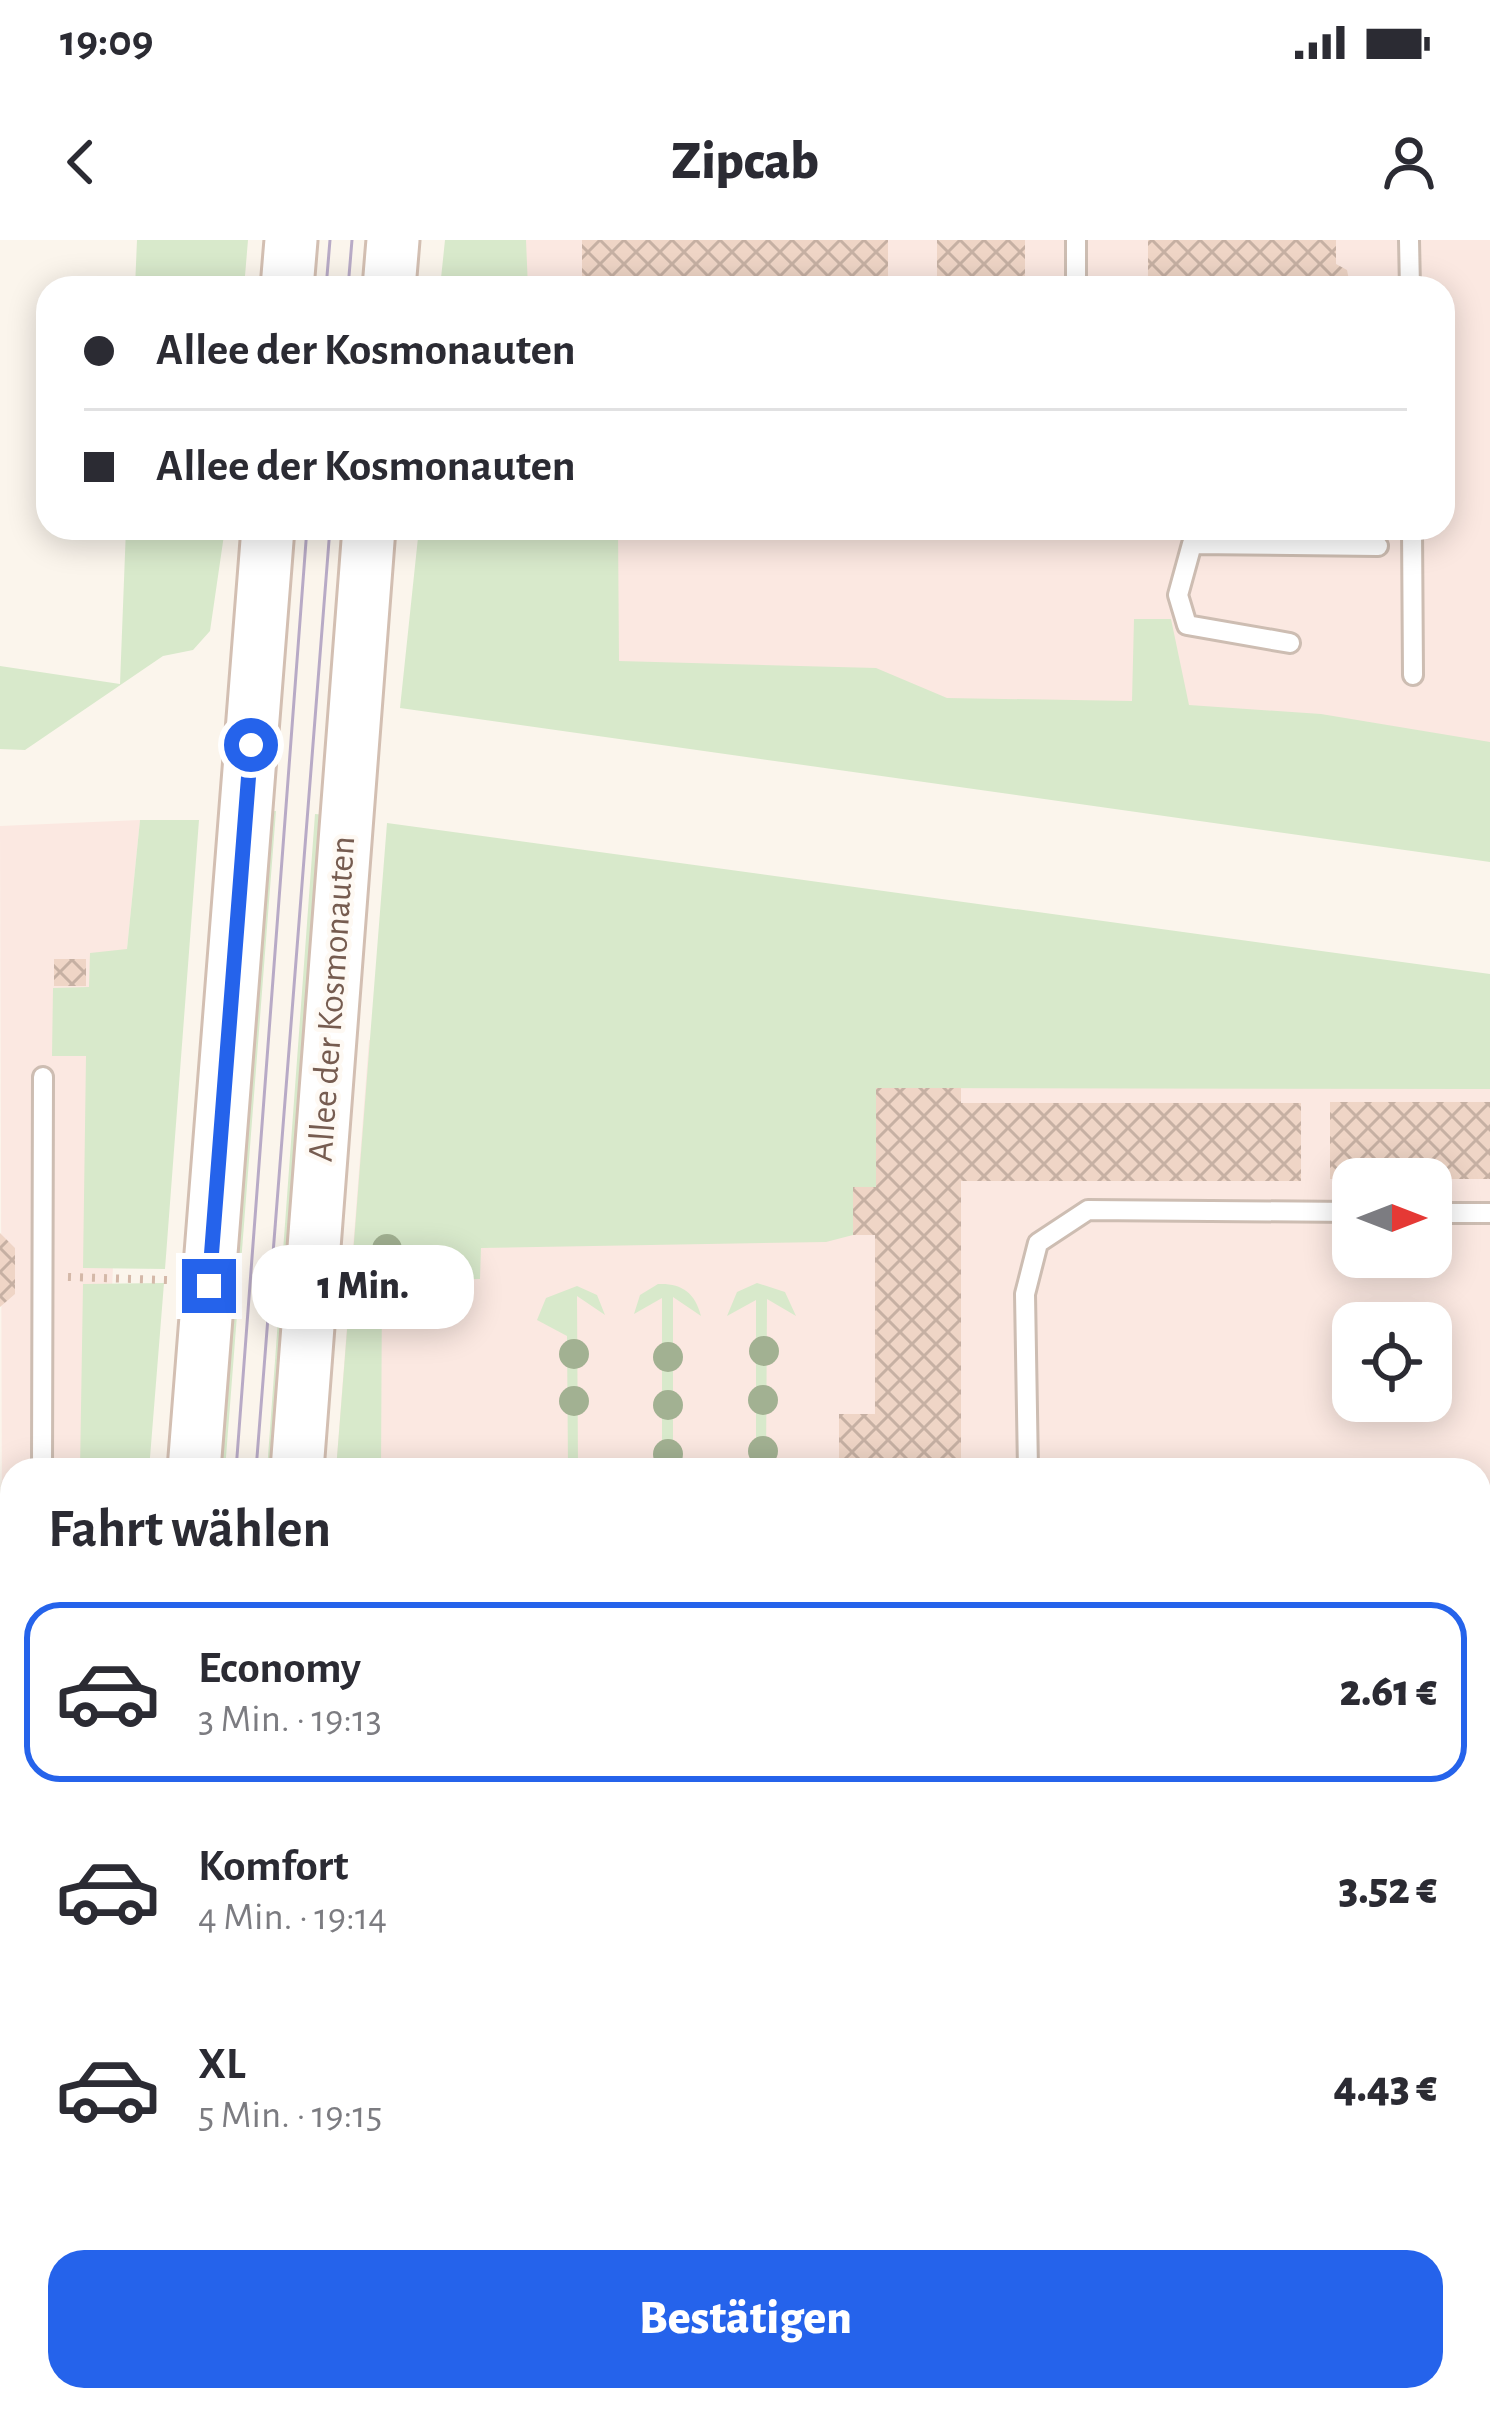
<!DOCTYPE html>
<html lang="de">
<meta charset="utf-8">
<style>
body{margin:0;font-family:"Alegreya Sans",sans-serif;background:#f2f2f3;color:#2b2b33;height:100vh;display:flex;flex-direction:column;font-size:45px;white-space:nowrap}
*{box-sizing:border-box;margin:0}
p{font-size:39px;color:#7c7c81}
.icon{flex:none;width:66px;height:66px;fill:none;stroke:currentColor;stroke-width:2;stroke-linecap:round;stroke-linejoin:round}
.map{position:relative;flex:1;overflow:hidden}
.details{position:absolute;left:0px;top:1218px;width:1491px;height:954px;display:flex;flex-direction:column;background:#fff;border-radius:36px 36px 0 0;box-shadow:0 6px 30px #0003}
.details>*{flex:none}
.guide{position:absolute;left:36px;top:36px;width:1419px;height:264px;border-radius:36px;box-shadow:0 6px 30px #0003;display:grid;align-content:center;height:264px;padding:0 48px;background:#fff}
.needle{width:78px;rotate:90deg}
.controls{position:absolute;left:1332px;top:918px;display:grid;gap:24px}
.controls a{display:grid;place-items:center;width:120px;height:120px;border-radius:24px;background:#fff;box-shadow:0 6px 30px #0003;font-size:60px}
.end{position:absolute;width:54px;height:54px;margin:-27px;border:15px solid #2563eb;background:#fff;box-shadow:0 0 0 6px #fff}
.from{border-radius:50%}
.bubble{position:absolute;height:84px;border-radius:36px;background:#fff;box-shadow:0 6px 30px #0003;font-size:39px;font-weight:800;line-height:84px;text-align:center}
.guide b{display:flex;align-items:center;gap:42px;height:114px;font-size:45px}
.guide b+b{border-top:3px solid #e1e1e2}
.guide i{width:30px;height:30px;background:#2b2b33}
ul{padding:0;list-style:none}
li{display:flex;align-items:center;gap:36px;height:180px;margin:0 24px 18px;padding:0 24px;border:6px solid transparent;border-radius:36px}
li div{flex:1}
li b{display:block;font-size:45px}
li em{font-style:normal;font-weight:800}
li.on{border-color:#2563eb}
li>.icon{width:108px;height:108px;stroke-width:1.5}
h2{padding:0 48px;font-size:54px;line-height:144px}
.action{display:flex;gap:24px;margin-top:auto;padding:24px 48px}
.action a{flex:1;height:138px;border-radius:36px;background:#2563eb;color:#fff;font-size:48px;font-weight:800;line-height:138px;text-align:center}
.status{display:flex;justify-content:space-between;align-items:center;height:84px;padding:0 60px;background:#fff;direction:ltr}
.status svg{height:33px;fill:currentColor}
header{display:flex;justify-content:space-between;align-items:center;height:156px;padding:0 48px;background:#fff;font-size:54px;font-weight:800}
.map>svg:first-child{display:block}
.commercial{fill:#fbe8e1;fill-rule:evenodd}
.grass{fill:#d8e9cb}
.building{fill:url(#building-cross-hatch)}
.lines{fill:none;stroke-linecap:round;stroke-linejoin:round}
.lane-casing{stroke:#cdbdb2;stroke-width:24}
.street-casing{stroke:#cdbdb2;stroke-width:42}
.secondary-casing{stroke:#d3bfb2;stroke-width:57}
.path{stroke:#d4b8a8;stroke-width:8;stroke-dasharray:3 9;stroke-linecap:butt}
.lane{stroke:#fff;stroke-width:18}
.street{stroke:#fff;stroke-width:36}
.secondary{stroke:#fff;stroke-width:51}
.tram{stroke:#b8aac6;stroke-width:3}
.tree{fill:#a2b192}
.route{stroke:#2563eb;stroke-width:15}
.labels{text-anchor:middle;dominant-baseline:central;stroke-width:9;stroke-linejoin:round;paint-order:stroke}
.street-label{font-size:36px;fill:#765c50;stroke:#fef9f3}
</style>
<div class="status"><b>19:09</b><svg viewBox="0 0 49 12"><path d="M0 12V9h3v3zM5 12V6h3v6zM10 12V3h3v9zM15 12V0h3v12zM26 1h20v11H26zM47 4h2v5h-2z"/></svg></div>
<header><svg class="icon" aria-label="back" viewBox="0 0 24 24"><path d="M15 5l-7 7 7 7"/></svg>Zipcab<svg class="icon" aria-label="person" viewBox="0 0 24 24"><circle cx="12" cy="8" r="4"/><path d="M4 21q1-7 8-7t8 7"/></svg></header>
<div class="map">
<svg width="1490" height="2172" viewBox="0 0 1490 2172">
<defs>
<pattern id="building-cross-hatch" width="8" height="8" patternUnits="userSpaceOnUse" patternTransform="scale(3)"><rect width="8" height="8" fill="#efd5c6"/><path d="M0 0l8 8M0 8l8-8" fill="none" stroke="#c6b0a3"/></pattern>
</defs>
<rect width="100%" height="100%" fill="#fbf5ec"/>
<!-- commercial -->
<path class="commercial" d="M493 0H1490V509L1296 506 618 421 572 288H1443V48H495Z
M140 580 127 710 104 1230H12V1976L4 1998 0 586Z
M369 800 1490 816V2172H338L337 2160H1479V1230H336ZM1353 939H1431V1017H1353ZM1353 1083H1431V1161H1353Z
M0 2072 12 2074V2160H78V2172H0Z"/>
<!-- grass -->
<path class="grass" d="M137 0H248L244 48H135Z
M445 0H526L528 48H440Z
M126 288H225L210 391 193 410 163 416 25 510 0 509V426L120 444Z
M419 288H618L619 421 876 428 947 458 1132 461 1134 379H1171L1189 465 1321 474 1490 502V622L400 468Z
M276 571 225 1230H212L263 572Z
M315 574 327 575 276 1230H267Z
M140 580H199L165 1029 83 1028 86 816H52L53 748 89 747 90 713 127 709Z
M387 583 1490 734V849L877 848 876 947H853V995L826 1002 481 1008 480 1039 382 1040 381 1230H336Z
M164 1043 149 1230H80L83 1044Z
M757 1043 785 1052 796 1076 767 1059 766 1230H756V1060L727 1076 737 1052Z
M658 1044C681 1043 695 1052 701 1076L673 1057V1230H662V1058L634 1074 640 1055Z
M577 1046 597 1055 605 1075 577 1056 578 1230H568L567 1096 537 1080 546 1058Z"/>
<!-- building -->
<path class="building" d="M582 0H888V48H582Z
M937 0H1025V48H937Z
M1148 0H1336V24L1347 30 1349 40 1342 48H1148Z
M54 719H86V746H54Z
M876 848H961V863H1301V941H961V1230H839V1174H875V995H853V947H876Z
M1330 862H1490V939H1330Z
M0 993 15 1008V1054L0 1067Z"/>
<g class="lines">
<defs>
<path id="lane" d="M1409 0 1410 48
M1076 48V0
M1199 288 1192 304 1378 306
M1412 288 1413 435
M1192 304 1178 355 1187 385 1290 403
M1431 973H1490
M42 1230 43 837
M1028 1230 1025 1054 1038 1003 1088 970 1353 972
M771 2160V2172"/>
<path id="street" d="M0 2028 12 2030
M1479 2032H1490"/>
<path id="secondary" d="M287 48 291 0
M389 48 393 0
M194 1230 268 288
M297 1230 369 288
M140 2160 141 2172
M277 2160V2172"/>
</defs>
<!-- lane casing -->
<use href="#lane" class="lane-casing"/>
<!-- street casing -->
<use href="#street" class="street-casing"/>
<!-- secondary casing -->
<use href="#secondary" class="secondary-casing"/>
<!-- path -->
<path class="path" d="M68 1037 167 1040
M17 2160V2172
M413 2160 426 2172
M509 2172 519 2160"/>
<!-- lane -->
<use href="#lane" class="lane"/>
<!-- street -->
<use href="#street" class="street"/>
<!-- secondary -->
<use href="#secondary" class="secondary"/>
<!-- tram -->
<path class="tram" d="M326 48 330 0
M348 48 352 0
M236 1230 307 288
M256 1230 330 288
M213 2160V2172
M191 2172V2160"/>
</g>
<!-- trees -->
<g class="tree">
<circle cx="387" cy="1009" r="15"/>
<circle cx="764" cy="1111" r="15"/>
<circle cx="574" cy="1114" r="15"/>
<circle cx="668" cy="1117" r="15"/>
<circle cx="763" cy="1160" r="15"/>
<circle cx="574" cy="1161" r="15"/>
<circle cx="668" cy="1165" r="15"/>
<circle cx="763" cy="1211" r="15"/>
<circle cx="668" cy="1214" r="15"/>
</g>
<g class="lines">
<!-- route -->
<path class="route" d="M209 1046 251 505"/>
</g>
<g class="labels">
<!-- street labels -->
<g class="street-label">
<text transform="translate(332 759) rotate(-86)">Allee der Kosmonauten</text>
</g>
</g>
</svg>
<div class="controls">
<a><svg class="needle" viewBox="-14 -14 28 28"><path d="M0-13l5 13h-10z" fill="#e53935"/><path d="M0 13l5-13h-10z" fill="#7c7c81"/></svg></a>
<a><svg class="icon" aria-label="locate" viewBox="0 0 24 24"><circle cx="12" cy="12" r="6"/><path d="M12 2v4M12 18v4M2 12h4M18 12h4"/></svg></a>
</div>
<i class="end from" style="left:251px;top:505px"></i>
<i class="end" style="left:209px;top:1046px"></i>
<div class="bubble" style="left:252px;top:1005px;width:222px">1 Min.</div>
<div class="guide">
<b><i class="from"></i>Allee der Kosmonauten</b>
<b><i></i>Allee der Kosmonauten</b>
</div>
<section class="details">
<h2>Fahrt wählen</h2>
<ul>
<li class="on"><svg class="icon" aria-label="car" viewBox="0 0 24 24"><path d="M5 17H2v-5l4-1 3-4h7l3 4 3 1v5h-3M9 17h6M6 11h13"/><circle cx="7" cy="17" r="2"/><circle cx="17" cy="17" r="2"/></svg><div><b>Economy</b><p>3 Min. · 19:13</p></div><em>2.61 €</em></li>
<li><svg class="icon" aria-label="car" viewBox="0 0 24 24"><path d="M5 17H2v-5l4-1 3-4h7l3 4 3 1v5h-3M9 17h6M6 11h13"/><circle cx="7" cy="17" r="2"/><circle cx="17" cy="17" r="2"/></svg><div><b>Komfort</b><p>4 Min. · 19:14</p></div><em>3.52 €</em></li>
<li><svg class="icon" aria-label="car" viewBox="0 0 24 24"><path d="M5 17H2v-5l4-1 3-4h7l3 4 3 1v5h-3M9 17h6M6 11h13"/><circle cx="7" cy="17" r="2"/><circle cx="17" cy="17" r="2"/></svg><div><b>XL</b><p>5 Min. · 19:15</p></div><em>4.43 €</em></li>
</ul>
<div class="action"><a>Bestätigen</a></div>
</section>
</div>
